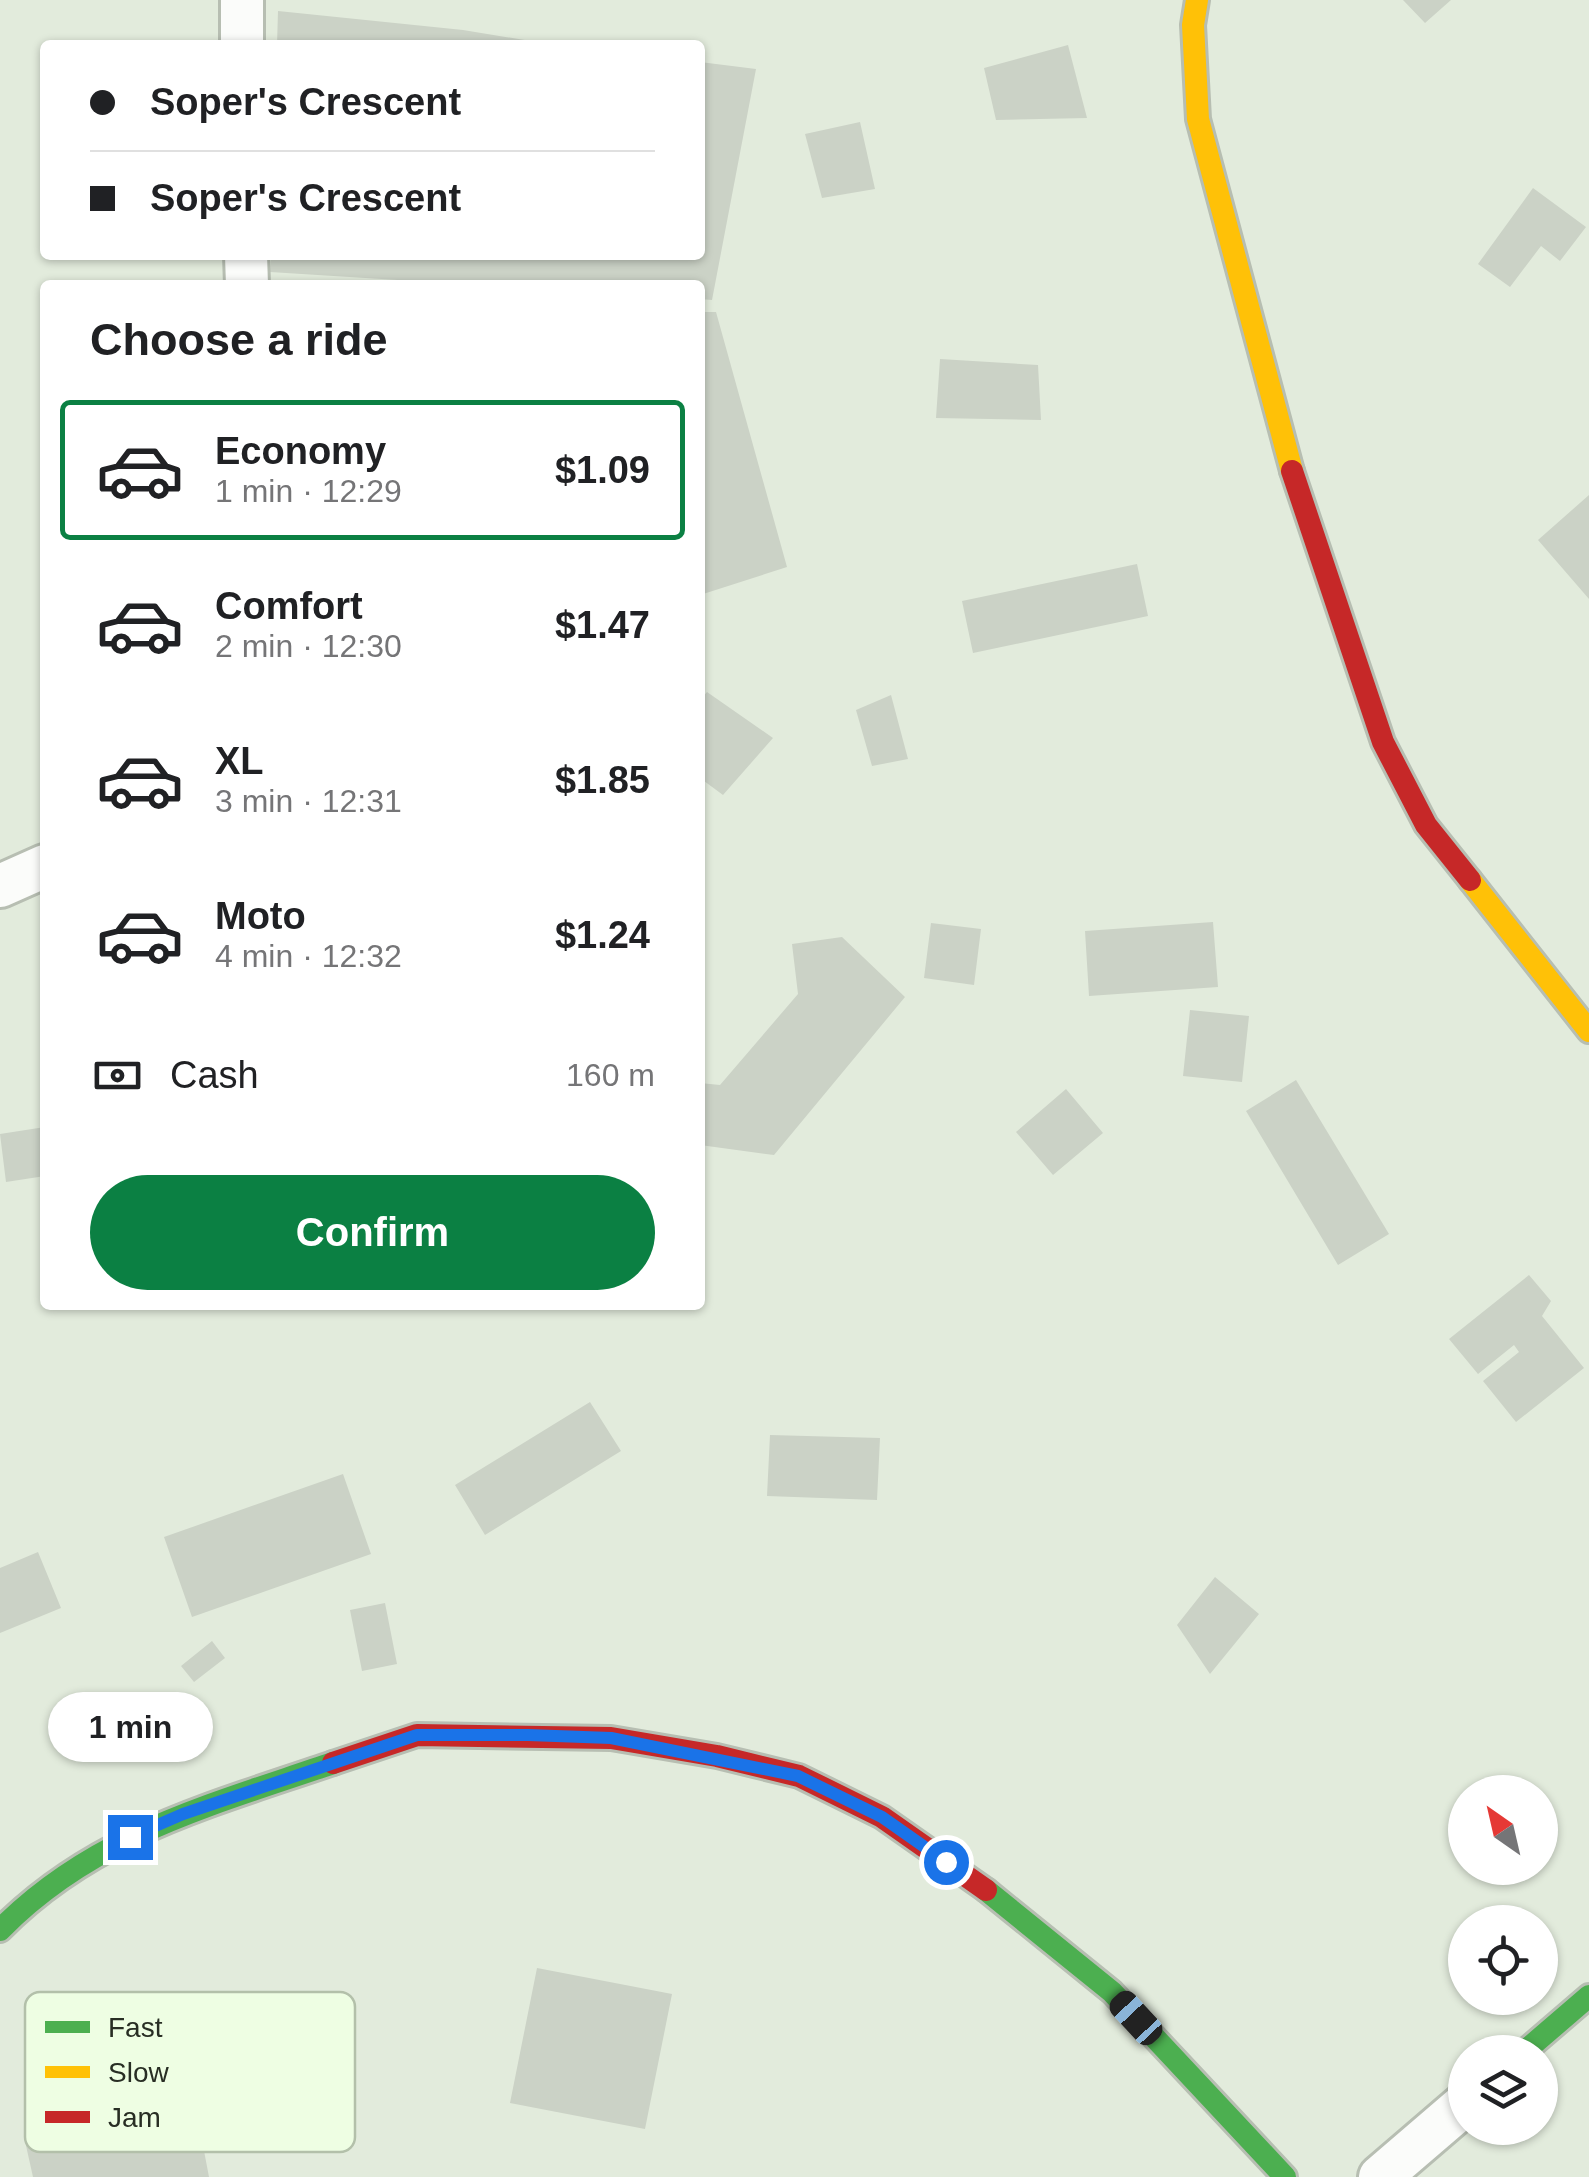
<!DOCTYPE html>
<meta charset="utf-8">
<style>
body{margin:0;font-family:Helvetica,sans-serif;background:#f6f6f6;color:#202124;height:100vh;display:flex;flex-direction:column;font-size:38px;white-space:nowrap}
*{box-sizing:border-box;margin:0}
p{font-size:32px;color:#757577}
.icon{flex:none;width:55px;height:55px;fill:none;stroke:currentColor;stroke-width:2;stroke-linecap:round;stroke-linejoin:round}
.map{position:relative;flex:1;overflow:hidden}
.drawer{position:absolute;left:40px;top:280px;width:665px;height:1030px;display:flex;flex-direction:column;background:#fff;border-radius:10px;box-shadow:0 2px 8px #0004}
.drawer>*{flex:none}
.guide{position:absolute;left:40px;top:40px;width:665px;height:220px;border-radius:10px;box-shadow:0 2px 8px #0004;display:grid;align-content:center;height:220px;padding:0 50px;background:#fff}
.needle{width:65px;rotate:326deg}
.buttons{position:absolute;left:1448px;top:1775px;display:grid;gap:20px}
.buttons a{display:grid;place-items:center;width:110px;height:110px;border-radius:50%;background:#fff;box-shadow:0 2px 8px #0004;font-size:50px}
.end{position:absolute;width:45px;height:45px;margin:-22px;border:12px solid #1a73e8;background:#fff;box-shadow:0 0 0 5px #fff}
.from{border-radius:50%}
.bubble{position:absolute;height:70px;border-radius:35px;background:#fff;box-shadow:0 2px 8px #0004;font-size:32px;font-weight:800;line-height:70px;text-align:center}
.car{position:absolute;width:30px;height:60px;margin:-30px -15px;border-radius:12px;box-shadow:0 0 8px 2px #0007;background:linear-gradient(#222 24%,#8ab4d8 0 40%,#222 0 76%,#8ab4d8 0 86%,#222 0)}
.guide b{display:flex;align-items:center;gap:35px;height:95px;font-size:38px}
.guide b+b{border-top:2px solid #e0e0e0}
.guide i{width:25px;height:25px;background:#202124}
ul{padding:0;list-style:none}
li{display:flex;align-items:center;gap:30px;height:140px;margin:0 20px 15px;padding:0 30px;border:5px solid transparent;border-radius:10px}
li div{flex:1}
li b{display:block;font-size:38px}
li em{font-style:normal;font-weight:800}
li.current{border-color:#0b8043}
li>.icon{width:90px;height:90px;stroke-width:1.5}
h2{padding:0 50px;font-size:45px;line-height:120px}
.pay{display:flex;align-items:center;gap:25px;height:110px;padding:0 50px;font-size:38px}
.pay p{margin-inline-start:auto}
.button{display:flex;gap:20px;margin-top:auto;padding:20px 50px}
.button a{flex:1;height:115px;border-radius:60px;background:#0b8043;color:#fff;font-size:40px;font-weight:800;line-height:115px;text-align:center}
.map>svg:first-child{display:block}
.building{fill:#cbd2c6}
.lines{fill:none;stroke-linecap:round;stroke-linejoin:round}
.street-casing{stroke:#b7beb2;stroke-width:48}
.fast-casing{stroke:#b7beb2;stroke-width:28}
.slow-casing{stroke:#b7beb2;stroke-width:28}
.jam-casing{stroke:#b7beb2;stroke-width:28}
.street{stroke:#fbfcfa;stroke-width:42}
.fast{stroke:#4caf50;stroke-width:22}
.slow{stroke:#ffc107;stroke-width:22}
.jam{stroke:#c62828;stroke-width:22}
.route{stroke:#1a73e8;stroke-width:12}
.key{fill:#eefee3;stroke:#b3c0aa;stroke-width:2.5}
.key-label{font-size:28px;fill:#282e24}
</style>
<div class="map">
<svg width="1589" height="2177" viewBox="0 0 1589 2177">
<rect width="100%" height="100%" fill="#e2ebdc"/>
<!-- building -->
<path class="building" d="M1403 0H1451L1425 23Z
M278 11 463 30 555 45H277Z
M1068 45 1087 118 996 120 984 68Z
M700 62 756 69 712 300 700 299V285H477L270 272 271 255H700Z
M860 122 875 189 822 198 805 134Z
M1533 188 1586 227 1560 261 1541 246 1510 287 1478 264Z
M700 312H716L787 567 700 595Z
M940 359 1038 365 1041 420 936 418Z
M1589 495V599L1538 540Z
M1137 564 1148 616 973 653 962 601Z
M707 692 773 738 723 795 700 778V700Z
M891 695 908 759 872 766 856 710Z
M1213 922 1218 987 1089 996 1085 931Z
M931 923 981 929 974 985 924 978Z
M842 937 905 997 774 1155 700 1145V1083L720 1085 798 994 792 944Z
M1190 1010 1249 1016 1242 1082 1183 1076Z
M1296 1080 1389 1234 1338 1265 1246 1111Z
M1066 1089 1103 1133 1053 1175 1016 1132Z
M45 1127V1176L6 1182 0 1134Z
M1529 1275 1551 1301 1542 1316 1584 1368 1516 1422 1483 1381 1519 1352 1514 1345 1478 1374 1449 1339Z
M590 1402 621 1451 485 1535 455 1485Z
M770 1435 880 1438 877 1500 767 1496Z
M343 1474 371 1554 192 1617 164 1537Z
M38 1552 61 1608 0 1633V1568Z
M1215 1577 1259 1614 1210 1674 1177 1625Z
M385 1603 397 1664 362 1671 350 1610Z
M212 1641 225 1658 194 1682 181 1666Z
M537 1968 672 1994 645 2129 510 2103Z
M193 2093 209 2177H33L25 2141Z"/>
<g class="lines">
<defs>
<path id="street" d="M242 45V0
M246 255 247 285
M0 886 45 866
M1380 2177 1465 2104"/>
<path id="fast" d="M986 1890 1112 1992 1285 2177
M0 1930C93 1835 211 1805 333 1763
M1524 2052 1589 1996"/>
<path id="slow" d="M1197 0 1193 25 1198 119 1292 471
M1470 880 1589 1031"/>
<path id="jam" d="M1292 471 1383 742 1426 825 1470 880
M333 1763 417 1735 611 1738 717 1756 799 1776 882 1817 986 1890"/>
</defs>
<!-- street casing -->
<use href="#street" class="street-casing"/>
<!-- fast casing -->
<use href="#fast" class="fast-casing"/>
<!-- slow casing -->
<use href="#slow" class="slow-casing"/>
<!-- jam casing -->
<use href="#jam" class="jam-casing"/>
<!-- street -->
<use href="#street" class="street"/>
<!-- fast -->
<use href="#fast" class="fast"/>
<!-- slow -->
<use href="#slow" class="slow"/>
<!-- jam -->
<use href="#jam" class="jam"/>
</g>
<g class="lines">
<!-- route -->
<path class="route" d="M130 1837 183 1814 417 1735H528L611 1738 798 1776 882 1817 946 1862"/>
</g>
<!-- legend -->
<rect x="25" y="1992" width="330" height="160" rx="15" class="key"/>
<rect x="45" y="2021" width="45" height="12" fill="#4caf50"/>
<rect x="45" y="2066" width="45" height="12" fill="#ffc107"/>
<rect x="45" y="2111" width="45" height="12" fill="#c62828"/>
<g class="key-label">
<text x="108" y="2037">Fast</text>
<text x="108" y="2082">Slow</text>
<text x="108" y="2127">Jam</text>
</g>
</svg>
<div class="buttons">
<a><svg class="needle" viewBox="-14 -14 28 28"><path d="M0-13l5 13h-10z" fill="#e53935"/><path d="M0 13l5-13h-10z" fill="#757577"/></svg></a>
<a><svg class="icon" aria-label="locate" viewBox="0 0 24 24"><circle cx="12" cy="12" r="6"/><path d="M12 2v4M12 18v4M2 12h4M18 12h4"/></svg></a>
<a><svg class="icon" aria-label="layers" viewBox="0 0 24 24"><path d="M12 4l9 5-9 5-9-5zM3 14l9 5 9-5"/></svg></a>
</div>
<i class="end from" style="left:946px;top:1862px"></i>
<i class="end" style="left:130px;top:1837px"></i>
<div class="bubble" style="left:48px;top:1692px;width:165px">1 min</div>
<i class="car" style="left:1136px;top:2018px;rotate:317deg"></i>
<div class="guide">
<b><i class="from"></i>Soper's Crescent</b>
<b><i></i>Soper's Crescent</b>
</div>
<section class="drawer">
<h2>Choose a ride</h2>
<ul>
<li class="current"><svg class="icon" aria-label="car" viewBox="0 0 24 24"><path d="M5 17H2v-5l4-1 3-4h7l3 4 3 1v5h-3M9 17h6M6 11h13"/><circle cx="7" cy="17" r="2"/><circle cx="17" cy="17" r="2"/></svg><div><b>Economy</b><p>1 min · 12:29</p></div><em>$1.09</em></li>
<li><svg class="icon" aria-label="car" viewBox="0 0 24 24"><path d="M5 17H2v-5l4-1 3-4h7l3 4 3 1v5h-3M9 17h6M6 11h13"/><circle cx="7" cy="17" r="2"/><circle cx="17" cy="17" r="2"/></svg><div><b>Comfort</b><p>2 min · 12:30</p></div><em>$1.47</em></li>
<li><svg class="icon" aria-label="car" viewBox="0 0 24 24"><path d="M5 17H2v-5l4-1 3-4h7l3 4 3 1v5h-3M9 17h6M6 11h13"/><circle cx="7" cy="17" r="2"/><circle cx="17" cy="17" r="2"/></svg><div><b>XL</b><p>3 min · 12:31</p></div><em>$1.85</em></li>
<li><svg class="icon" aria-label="car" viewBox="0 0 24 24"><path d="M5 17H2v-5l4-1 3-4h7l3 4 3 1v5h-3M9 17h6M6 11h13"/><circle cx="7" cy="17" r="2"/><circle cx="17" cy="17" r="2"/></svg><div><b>Moto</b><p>4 min · 12:32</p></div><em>$1.24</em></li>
</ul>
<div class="pay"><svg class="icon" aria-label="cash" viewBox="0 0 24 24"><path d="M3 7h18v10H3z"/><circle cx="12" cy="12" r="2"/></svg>Cash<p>160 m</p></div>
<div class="button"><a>Confirm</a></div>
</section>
</div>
